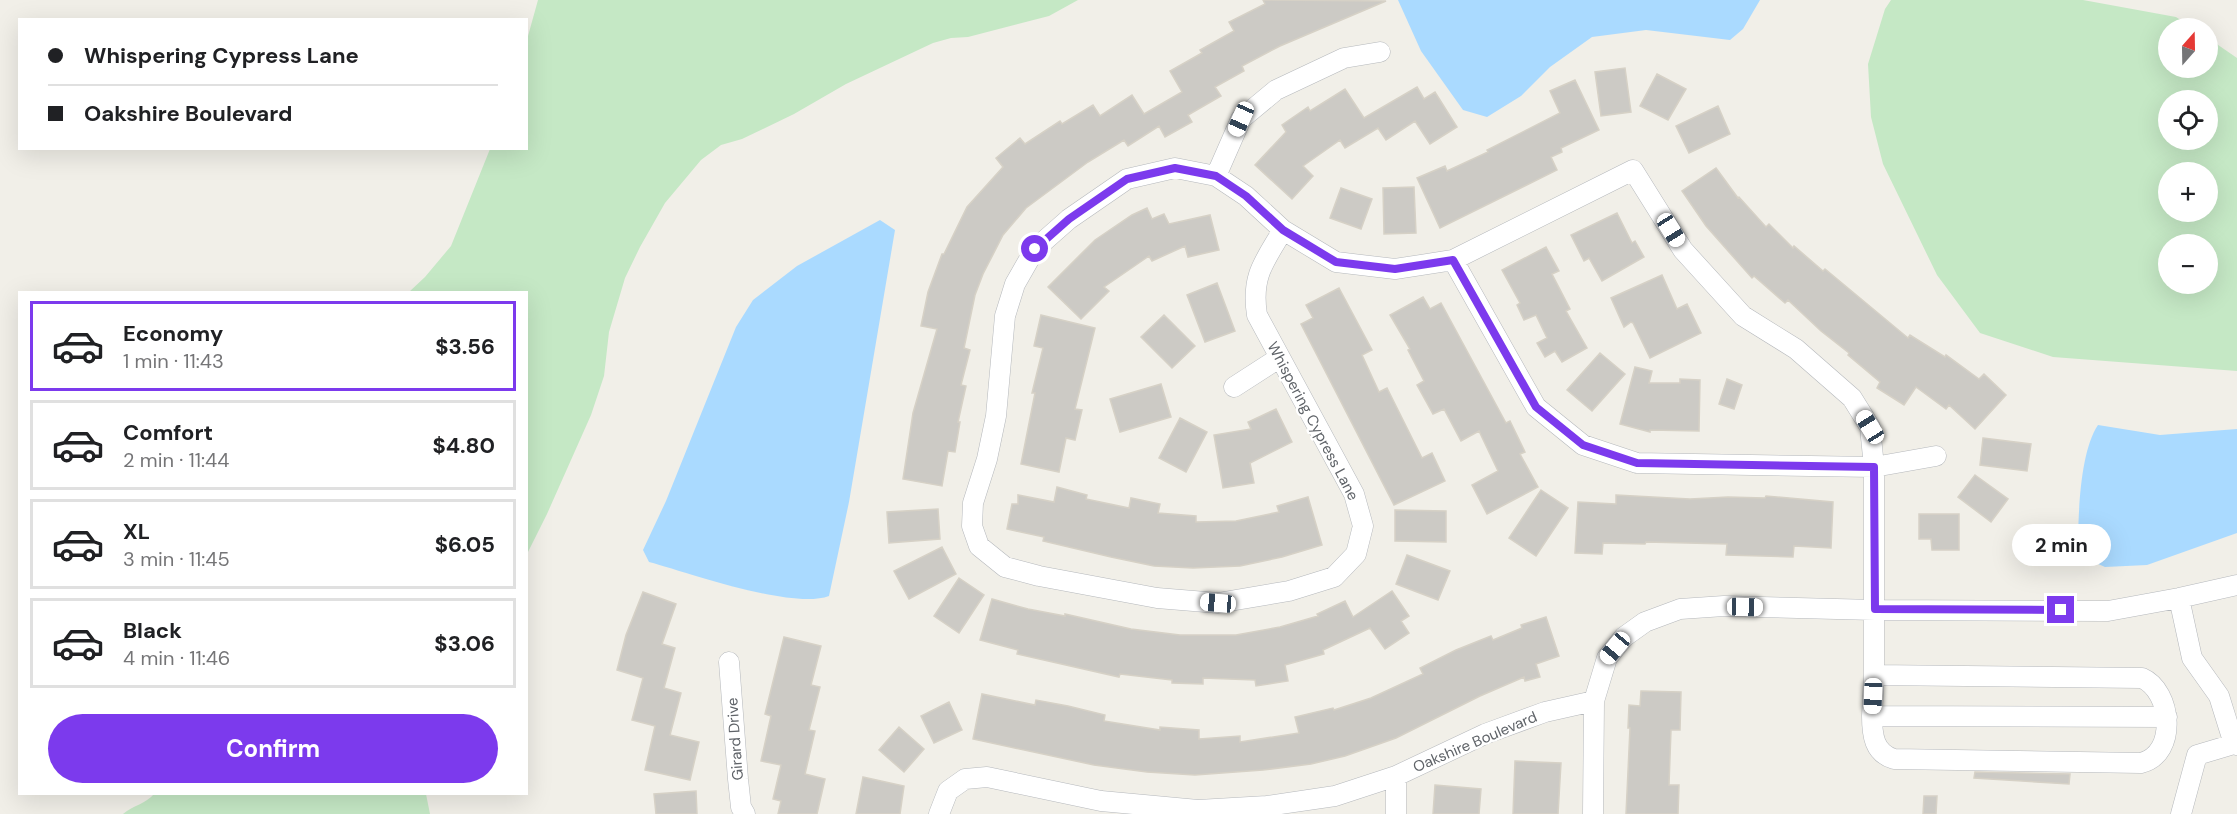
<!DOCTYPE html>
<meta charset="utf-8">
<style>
body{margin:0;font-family:"DM Sans",sans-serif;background:#f2f2f2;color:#202124;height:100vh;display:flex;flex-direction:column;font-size:22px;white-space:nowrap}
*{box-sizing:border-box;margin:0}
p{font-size:20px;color:#757577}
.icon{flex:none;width:33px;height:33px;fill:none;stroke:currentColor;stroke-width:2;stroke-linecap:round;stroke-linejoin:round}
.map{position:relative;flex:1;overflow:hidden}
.details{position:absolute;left:18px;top:291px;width:510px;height:504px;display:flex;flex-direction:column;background:#fff;border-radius:0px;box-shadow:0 6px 24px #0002}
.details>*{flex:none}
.banner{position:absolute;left:18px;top:18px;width:510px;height:132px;border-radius:0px;box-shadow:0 6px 24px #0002;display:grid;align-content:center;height:132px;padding:0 30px;background:#fff}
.needle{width:39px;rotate:20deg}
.tools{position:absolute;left:2158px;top:18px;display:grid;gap:12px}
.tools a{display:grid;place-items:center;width:60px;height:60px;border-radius:50%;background:#fff;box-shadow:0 6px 24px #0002;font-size:30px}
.end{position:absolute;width:27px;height:27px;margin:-14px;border:8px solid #7c3aed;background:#fff;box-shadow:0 0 0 3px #fff}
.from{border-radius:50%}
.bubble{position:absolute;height:42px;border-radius:21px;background:#fff;box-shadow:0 6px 24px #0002;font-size:20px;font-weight:700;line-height:42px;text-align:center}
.car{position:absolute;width:18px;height:36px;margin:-18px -9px;border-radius:8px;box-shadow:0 0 4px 2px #0007;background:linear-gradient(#fff 24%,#345 0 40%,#fff 0 76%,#345 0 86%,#fff 0)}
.banner b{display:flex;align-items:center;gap:21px;height:57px;font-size:22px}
.banner b+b{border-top:2px solid #e0e0e0}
.banner i{width:15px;height:15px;background:#202124}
ul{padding:10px 0 0;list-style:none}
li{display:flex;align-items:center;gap:18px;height:90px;margin:0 12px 9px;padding:0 18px;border:3px solid #e0e0e0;border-radius:0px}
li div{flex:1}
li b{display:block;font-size:22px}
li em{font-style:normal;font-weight:700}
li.on{border-color:#7c3aed}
li>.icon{width:54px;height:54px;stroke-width:1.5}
.action{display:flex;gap:12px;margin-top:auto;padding:12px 30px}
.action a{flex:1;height:69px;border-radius:36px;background:#7c3aed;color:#fff;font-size:24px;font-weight:700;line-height:69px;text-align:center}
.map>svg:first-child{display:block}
.green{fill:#c5e8c5;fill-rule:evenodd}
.water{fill:#aadaff}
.building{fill:#cccac5;stroke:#d6d1c6;stroke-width:1.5}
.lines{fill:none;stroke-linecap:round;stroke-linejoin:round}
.minor-casing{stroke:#b5b8bc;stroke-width:21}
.minor{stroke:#fff;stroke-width:20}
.route{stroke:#7c3aed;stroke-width:8}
.labels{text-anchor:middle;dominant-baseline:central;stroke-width:4.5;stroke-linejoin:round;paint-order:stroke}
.street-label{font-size:15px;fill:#5f6368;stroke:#fff}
</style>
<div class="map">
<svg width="2237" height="814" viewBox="0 0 2237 814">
<rect width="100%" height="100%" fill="#f1efe8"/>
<!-- green -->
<path class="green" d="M538 0H1078L1049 16 968 37 951 38 933 43 846 84 794 114 742 139 721 145 701 160 665 203 640 247 625 278 609 332 604 376 591 415 547 514 527 554 526 292H409L425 277 451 246 490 149 526 148 528 36Z
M1891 0H2083L2176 17 2193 28H2169V68H2208V38L2237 58V371L2053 357 1980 333 1937 275 1883 164 1871 117 1868 64 1885 9ZM2169 100H2208V140H2169ZM2169 172H2208V212H2169ZM2169 244H2208V284H2169Z
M154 794H426L430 814H123C132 806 147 803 154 794Z"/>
<!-- water -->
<path class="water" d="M1398 0H1760L1743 29 1730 40 1646 30 1592 37 1550 67 1521 96 1487 117 1463 110 1421 51Z
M880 220 895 230 849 502 829 596C792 610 690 573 649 562L643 550 666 501 736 327 753 300 797 266Z
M2098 425 2160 435 2237 429V533L2147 565 2105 567 2078 555C2078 521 2079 453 2098 425Z"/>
<!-- building -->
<path class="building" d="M1263 0 1386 1 1280 46 1242 66 1244 71 1215 87 1221 96 1188 115 1192 122 1165 137 1159 126 1128 146 1124 140 1088 162 1026 208 1003 235 983 274 975 295 964 348 970 350 961 385 966 386 958 422H960L955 452 948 451 942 486 903 479 913 413 937 329 921 326 928 292 942 254H944L967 207 1003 167 996 158 1020 138 1025 144 1060 121 1062 124 1093 105 1100 116 1132 95 1144 114 1182 92 1170 71 1202 53 1200 50 1234 31 1229 22 1265 4Z
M1625 68 1631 112 1601 116 1595 72Z
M1657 74 1686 89 1668 120 1640 106Z
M1575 80 1599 130 1561 148 1562 152 1551 157 1557 170 1440 228 1417 178 1445 166 1447 171 1488 152 1487 150 1560 113 1550 91Z
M1417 87 1424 99 1435 92 1457 127 1430 144 1415 121 1386 140 1378 128 1345 148 1340 140 1303 166 1313 176 1292 199 1255 165 1286 132 1282 125 1308 107 1310 111 1345 89 1364 118Z
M1718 106 1730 134 1689 153 1676 126Z
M1716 168 1738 198 1739 197 1766 227 1769 224 1793 248 1794 246 1823 271 1825 269 1908 338 1910 335 1945 357 1946 355 1979 379 1984 374 2006 395 1975 429 1949 405 1946 409 1916 387 1904 405 1877 388 1880 382 1848 355 1849 353 1821 331 1788 300 1785 303 1754 276 1752 278 1706 226 1682 191Z
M1414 187 1416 233 1384 234 1383 188Z
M1341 188 1372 199 1361 229 1330 218Z
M1147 208 1152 219 1164 214 1169 224 1210 215 1219 250 1188 257 1185 246 1152 261 1149 256 1104 287 1109 291 1081 319 1048 287 1095 240 1132 215Z
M1617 213 1632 243 1635 241 1644 257 1602 281 1589 258 1584 261 1571 235Z
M1546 247 1559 271 1552 274 1570 309 1566 311 1587 348 1562 362 1555 351 1545 357 1537 343 1547 338 1536 315 1524 320 1517 305 1520 303 1502 270Z
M1662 275 1677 309 1687 304 1701 333 1650 358 1633 323 1631 322 1624 327 1611 298Z
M1217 283 1235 331 1205 342 1187 295Z
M1339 288 1372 350 1362 355 1379 392 1387 388 1422 458 1432 453 1445 481 1394 505 1301 324 1313 318 1306 305Z
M1423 297 1430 309 1441 303 1506 423 1510 421 1525 452 1520 454 1538 487 1487 514 1472 485 1498 471 1479 431 1461 441 1444 409 1433 414 1417 385 1424 381 1408 350 1410 349 1390 315Z
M1041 315 1095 328 1075 409 1082 410 1075 440 1066 438 1059 472 1021 464 1035 393H1032L1043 348 1034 346Z
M1164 315 1195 346 1172 368 1141 337Z
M1600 353 1625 374 1592 411 1567 390Z
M1635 367 1652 371 1649 383H1680V379L1700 380 1699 431 1650 430V432L1620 424Z
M1727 379 1742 385 1734 409 1719 404Z
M1161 384 1171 417 1120 432 1110 399Z
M1276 409 1292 442 1250 463 1254 483 1223 488 1214 435 1251 429 1248 422Z
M1180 418 1207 432 1186 472 1159 458Z
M1983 438 2031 444 2027 471 1980 465Z
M1975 475 2008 499 1991 522 1958 497Z
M1057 487 1087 495 1086 499 1129 508 1131 498 1160 504 1158 513 1196 516V522L1236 521 1279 512 1277 506 1308 497 1322 545 1282 557 1240 566 1193 568 1154 566 1111 557 1043 541 1044 537 1007 529 1012 504H1018V495L1054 502Z
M1541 490 1568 508 1536 556 1509 538Z
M1616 495 1690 499 1728 497 1765 498 1766 496 1833 502 1831 548 1794 546 1793 557 1726 555 1727 544 1646 542 1645 544 1603 543 1602 554 1575 553 1578 502 1616 504Z
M938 509 940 539 889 543 887 512Z
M1395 510 1446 511V542L1395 541Z
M1919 514H1959V550H1932L1931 539H1919Z
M942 547 956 574 909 599 894 571Z
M1407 555 1450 571 1438 600 1396 584Z
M959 578 984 595 959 633 934 616Z
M1392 591 1409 616 1401 621 1409 633 1385 649 1370 628 1323 650 1324 654 1285 665 1288 681 1256 686 1255 680 1203 678V684L1172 683V680L1120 674 1119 677 1017 654 1018 650 980 640 992 599 1028 609 1065 616V614L1131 629 1180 635H1236L1280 627 1318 616 1317 614 1345 601 1353 617Z
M643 592 676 604 662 644 675 648 664 688 681 693 670 735 699 742 690 780 645 770 655 726 632 720 643 678 617 670 626 635Z
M1546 617 1559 656 1536 664 1540 677 1525 681 1524 677 1480 696 1396 738 1345 756 1311 764 1263 770 1195 775 1147 772 1094 765 973 739 982 694 1035 705 1036 700 1068 706 1105 715 1104 721 1160 730V727L1199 730V739L1240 736V742L1299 733 1295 717 1333 708 1334 710 1371 698 1423 674 1420 668 1456 650 1491 636 1493 640 1522 628 1521 625Z
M784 637 821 646 811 685 820 687 809 730 815 731 805 774 825 779 817 814H778L781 801 773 799 781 765 761 761 771 716 765 714Z
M1641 691 1681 692 1680 730H1671L1669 785H1679L1678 814H1626L1630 728H1628L1629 705 1640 706Z
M949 702 962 730 934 743 921 716Z
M899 727 924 749 904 772 879 750Z
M1515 761 1561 763 1558 814H1513Z
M1975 772 2070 774 2069 784 1974 778Z
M863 777 904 786 900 814H856Z
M1435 785 1481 789 1479 814H1433Z
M696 791 697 814H656L654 794Z
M1924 796H1937L1936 814H1923Z"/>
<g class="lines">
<defs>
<path id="minor" d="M1216 176 1241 119 1276 90 1344 58 1380 52
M1283 230 1246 196 1216 176 1175 168 1127 179 1069 219 1035 249 1015 284 1005 316 996 416 987 459 973 503 972 526 979 546 1005 567 1039 576 1157 598 1218 603 1289 591 1334 577 1356 554 1363 526 1354 494 1257 315C1251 276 1264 262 1283 230L1336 262 1395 269 1453 260 1633 170 1683 250 1743 316 1796 349 1852 398 1870 427 1874 467V675
M1453 260 1536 407 1583 445 1637 463 1874 467 1936 456
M1234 387 1279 358
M2179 598 2192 658 2219 696 2234 744 2237 745
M729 662 738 779 741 807 745 814
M1872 716C1872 735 1874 753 1894 759L2141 763C2178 754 2172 691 2142 678L1874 675 1872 716 2167 717
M939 814 948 791 965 779 987 777 1101 801 1198 810 1267 806 1335 796 1396 776 1485 734 1545 712 1594 701
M1396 814V776
M1593 814 1594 701 1607 658 1624 637 1645 622 1680 609 1724 606 1875 610 2108 611 2179 598 2237 585
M2181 814 2197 755 2234 744"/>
</defs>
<!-- minor casing -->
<use href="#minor" class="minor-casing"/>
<!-- minor -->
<use href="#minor" class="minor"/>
</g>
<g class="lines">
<!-- route -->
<path class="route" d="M1035 249 1069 219 1127 179 1175 168 1216 176 1246 196 1283 230 1336 262 1395 269 1453 260 1536 407 1583 445 1637 463 1874 467 1875 609 2061 610"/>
</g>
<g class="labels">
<!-- street labels -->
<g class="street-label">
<text transform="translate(1313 421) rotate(62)">Whispering Cypress Lane</text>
<text transform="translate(735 739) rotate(-94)">Girard Drive</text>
<text transform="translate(1475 742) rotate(-23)">Oakshire Boulevard</text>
</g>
</g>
</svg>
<div class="tools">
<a><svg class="needle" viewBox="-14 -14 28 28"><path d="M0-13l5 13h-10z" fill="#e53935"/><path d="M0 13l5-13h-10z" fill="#757577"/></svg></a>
<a><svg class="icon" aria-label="locate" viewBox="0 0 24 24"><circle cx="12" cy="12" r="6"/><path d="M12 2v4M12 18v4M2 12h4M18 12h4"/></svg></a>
<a>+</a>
<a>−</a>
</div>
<i class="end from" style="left:1035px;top:249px"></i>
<i class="end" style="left:2061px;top:610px"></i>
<div class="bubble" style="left:2012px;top:524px;width:99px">2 min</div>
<i class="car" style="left:1241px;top:119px;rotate:204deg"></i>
<i class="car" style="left:1671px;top:230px;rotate:148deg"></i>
<i class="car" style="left:1870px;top:427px;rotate:328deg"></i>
<i class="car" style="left:1218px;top:603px;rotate:275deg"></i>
<i class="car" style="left:1745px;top:607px;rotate:91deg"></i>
<i class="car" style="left:1615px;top:648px;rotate:220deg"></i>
<i class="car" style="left:1873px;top:696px;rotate:182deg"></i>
<div class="banner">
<b><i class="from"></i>Whispering Cypress Lane</b>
<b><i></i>Oakshire Boulevard</b>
</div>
<section class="details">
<ul>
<li class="on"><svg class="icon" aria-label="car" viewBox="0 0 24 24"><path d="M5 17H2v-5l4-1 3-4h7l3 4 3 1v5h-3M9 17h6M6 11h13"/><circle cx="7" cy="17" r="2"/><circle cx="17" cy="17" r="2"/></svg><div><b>Economy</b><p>1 min · 11:43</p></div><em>$3.56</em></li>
<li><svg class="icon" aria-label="car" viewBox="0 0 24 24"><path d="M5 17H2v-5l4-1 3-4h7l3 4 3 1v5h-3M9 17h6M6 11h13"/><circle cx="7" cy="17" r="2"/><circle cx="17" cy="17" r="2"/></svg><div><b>Comfort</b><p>2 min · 11:44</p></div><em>$4.80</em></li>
<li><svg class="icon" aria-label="car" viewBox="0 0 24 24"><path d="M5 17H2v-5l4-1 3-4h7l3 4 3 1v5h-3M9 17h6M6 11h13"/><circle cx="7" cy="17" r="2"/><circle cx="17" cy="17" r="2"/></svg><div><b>XL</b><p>3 min · 11:45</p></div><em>$6.05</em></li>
<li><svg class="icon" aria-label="car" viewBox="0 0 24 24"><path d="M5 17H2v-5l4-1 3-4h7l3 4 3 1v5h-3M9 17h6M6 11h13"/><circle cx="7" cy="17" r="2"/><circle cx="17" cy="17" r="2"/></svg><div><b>Black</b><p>4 min · 11:46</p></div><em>$3.06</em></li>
</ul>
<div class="action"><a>Confirm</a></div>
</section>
</div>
